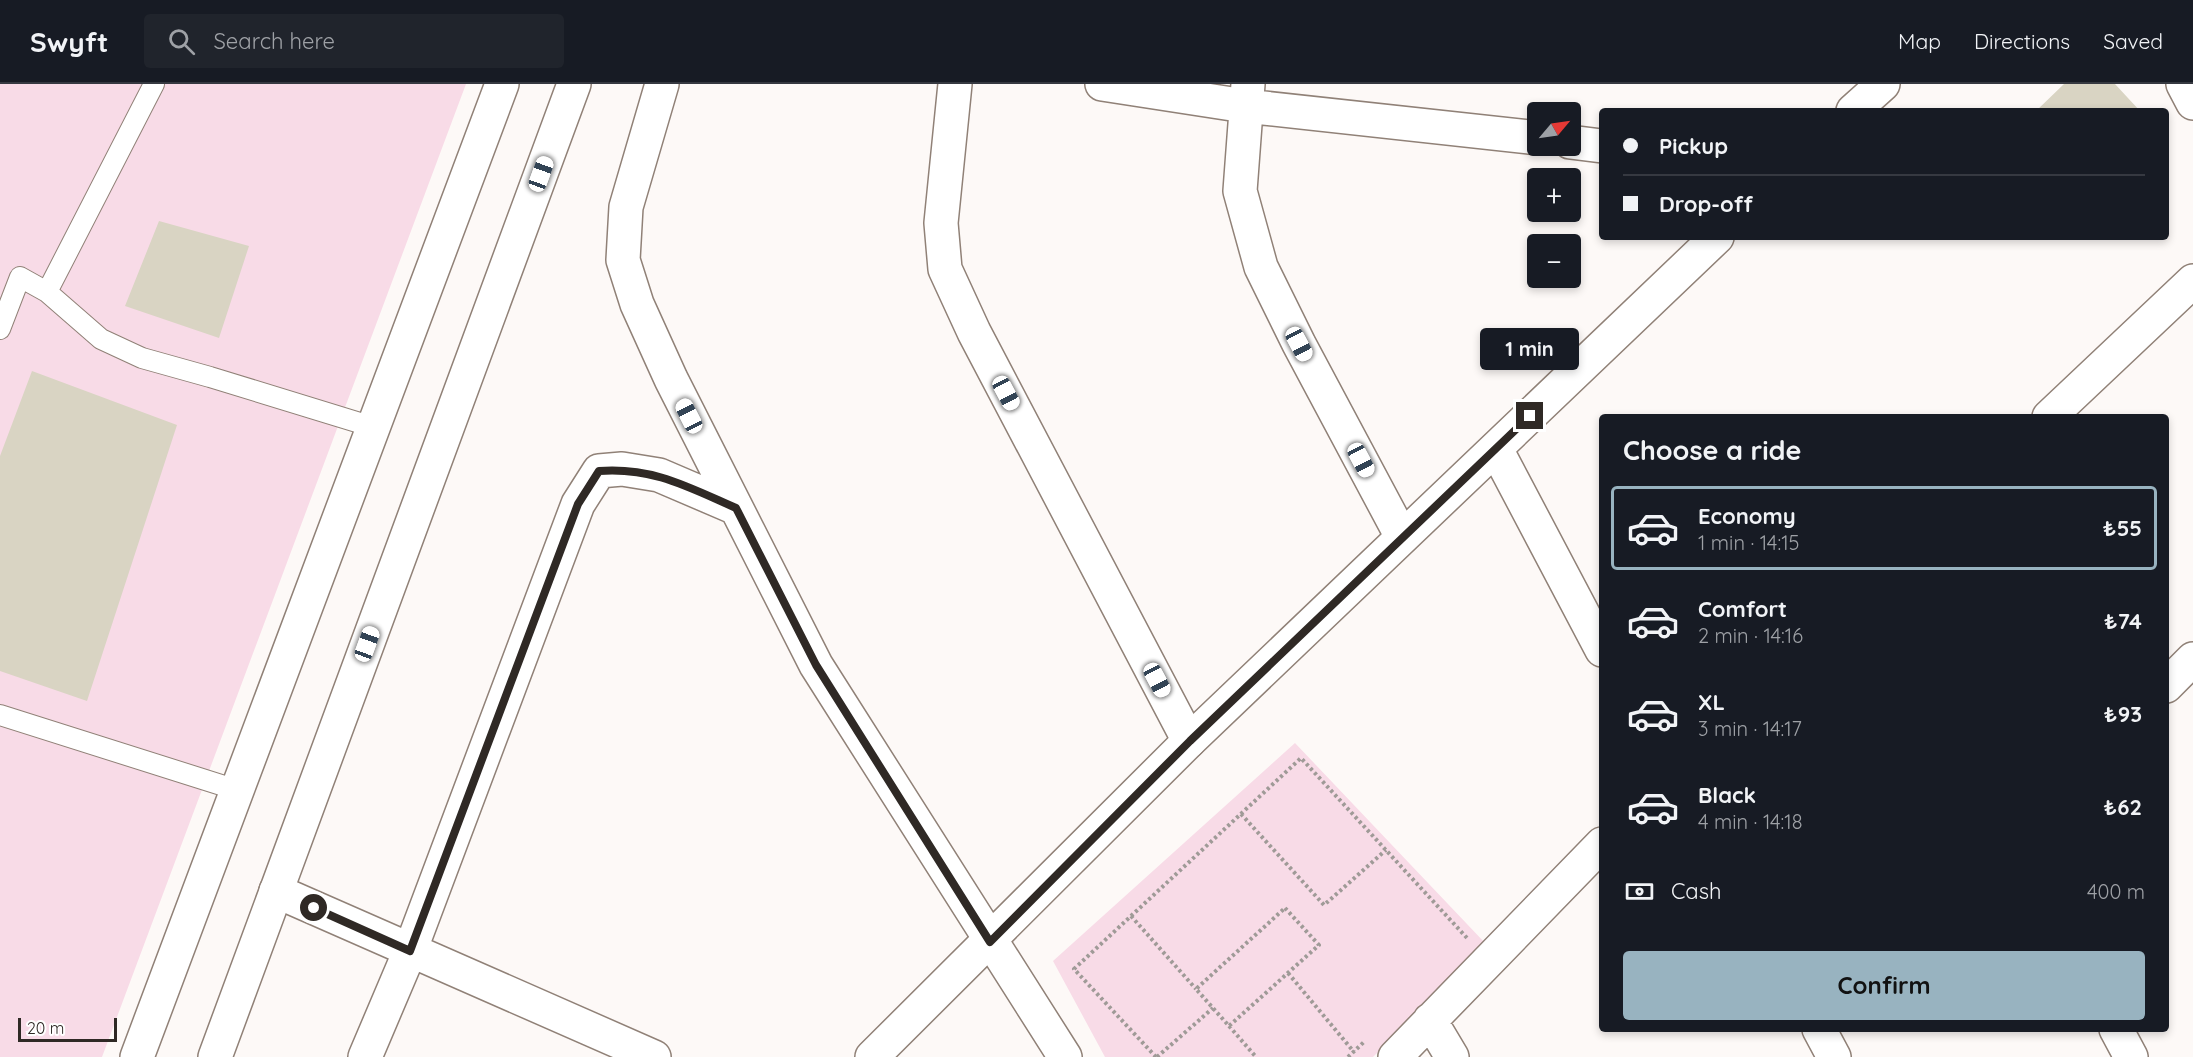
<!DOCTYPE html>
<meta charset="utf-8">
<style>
body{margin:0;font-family:Quicksand,sans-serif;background:#20242c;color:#f1f3f6;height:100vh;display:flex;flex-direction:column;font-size:22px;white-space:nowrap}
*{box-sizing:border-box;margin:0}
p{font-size:20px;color:#9ea1a6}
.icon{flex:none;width:33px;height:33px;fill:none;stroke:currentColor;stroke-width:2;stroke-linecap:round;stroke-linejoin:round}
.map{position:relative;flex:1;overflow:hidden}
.sheet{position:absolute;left:1599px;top:330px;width:570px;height:618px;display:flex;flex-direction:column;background:#171b24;border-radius:6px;box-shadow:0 3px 9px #0003}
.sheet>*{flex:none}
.guide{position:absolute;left:1599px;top:24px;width:570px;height:132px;border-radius:6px;box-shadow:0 3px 9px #0003;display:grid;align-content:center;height:132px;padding:0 24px;background:#171b24}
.needle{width:39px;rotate:61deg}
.controls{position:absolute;left:1527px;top:18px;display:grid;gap:12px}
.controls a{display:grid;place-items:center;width:54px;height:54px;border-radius:6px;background:#171b24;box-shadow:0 3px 9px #0003;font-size:30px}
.scale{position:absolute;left:18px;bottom:15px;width:99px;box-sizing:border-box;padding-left:6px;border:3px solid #2f2925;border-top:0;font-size:16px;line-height:21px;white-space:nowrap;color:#2f2925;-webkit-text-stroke:4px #fff;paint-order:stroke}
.end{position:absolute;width:27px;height:27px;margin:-14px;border:8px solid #2f2925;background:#fff;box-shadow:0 0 0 3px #fff}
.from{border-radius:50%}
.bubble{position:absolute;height:42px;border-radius:6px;background:#171b24;box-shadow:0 3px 9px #0003;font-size:20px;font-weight:700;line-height:42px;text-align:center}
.car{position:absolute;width:18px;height:36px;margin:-18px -9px;border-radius:8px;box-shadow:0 0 4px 2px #0007;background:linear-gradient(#fff 24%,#345 0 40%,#fff 0 76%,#345 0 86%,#fff 0)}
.guide b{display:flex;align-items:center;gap:21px;height:57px;font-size:22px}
.guide b+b{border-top:2px solid #363941}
.guide i{width:15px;height:15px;background:#f1f3f6}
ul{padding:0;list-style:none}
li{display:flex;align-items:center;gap:18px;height:84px;margin:0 12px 9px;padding:0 12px;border:3px solid transparent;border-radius:6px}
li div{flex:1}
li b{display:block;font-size:22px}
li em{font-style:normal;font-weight:700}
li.on{border-color:#98b3c0}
li>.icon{width:54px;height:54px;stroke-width:1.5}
h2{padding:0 24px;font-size:27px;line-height:72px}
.pay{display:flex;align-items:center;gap:15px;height:66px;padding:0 24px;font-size:22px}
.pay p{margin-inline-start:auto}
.button{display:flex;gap:12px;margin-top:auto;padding:12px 24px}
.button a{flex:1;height:69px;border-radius:6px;background:#98b3c0;color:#111;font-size:24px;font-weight:700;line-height:69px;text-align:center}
header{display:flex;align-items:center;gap:36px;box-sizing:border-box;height:84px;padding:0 30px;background:#171b24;border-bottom:2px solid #363941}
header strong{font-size:28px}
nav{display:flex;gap:33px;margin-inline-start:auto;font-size:21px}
.search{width:420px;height:54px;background:#20242c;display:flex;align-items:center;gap:15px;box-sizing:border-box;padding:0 21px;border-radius:6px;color:#9ea1a6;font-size:22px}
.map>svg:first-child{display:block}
.green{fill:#f8dbe7}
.building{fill:#d9d4c3}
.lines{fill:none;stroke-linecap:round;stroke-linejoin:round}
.lane-casing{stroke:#908177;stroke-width:22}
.street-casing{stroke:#908177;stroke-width:36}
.secondary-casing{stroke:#908177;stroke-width:36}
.path{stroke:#9f9a97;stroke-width:4;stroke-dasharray:3 3;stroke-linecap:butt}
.lane{stroke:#fff;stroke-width:20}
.street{stroke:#fff;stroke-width:33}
.secondary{stroke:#fff;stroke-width:33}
.route{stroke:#2f2925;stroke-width:8}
</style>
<header>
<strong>Swyft</strong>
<div class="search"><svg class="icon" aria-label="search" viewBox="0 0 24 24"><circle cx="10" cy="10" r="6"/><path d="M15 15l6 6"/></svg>Search here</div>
<nav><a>Map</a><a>Directions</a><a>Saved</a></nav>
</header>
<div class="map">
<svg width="2193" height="973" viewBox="0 0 2193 973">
<rect width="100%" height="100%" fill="#fdf9f7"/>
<!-- green -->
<path class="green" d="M0 0H466L102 973H0Z
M1295 659 1486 860 1373 973H1105L1053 877Z"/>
<!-- building -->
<path class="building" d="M2064 0H2115L2140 27H2036Z
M159 137 249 162 219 254 125 222Z
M32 287 177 341 87 617 0 587V372Z"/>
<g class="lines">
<defs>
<path id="lane" d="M47 208 154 0
M0 245 20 193 47 208 101 255 142 274 210 293 373 343
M0 631 237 706"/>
<path id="street" d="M662 0 626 123 623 176 637 220 671 295 816 581 1065 973
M955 0 941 139 945 185 974 248 1189 657
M1102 0 1245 22 1538 54
M1248 0 1240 107 1261 183 1299 260 1402 453
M1570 58 1602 62
M2049 333 2193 197
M1496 365 1602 566
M2166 602 2193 575
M276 807 654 973
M1430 936 1452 973
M1819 945 1834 973
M2116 945 2131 973
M365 973 410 867 578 420 599 387 622 385 659 391 736 424
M1395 973 1602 760"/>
<path id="secondary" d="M2183 0 2193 19
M1853 27 1883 0
M137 973 502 0
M215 973 574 0
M872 973 1189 657 1717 153"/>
</defs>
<!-- lane casing -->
<use href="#lane" class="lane-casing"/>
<!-- street casing -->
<use href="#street" class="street-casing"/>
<!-- secondary casing -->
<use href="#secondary" class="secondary-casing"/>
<!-- path -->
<path class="path" d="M1241 730 1324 821 1386 766
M1285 824 1319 861 1229 942 1196 905Z
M1131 832 1196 905
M1288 889 1354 968
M1229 942 1256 973
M1156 973 1074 885 1301 674 1467 854
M1157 973 1213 924
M1348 973 1365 957"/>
<!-- lane -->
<use href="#lane" class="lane"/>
<!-- street -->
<use href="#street" class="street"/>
<!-- secondary -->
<use href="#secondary" class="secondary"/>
</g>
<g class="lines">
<!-- route -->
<path class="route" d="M314 824 410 867 578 420 599 387C653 383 688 403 736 424L816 581 990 858 1190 657 1530 332"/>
</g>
</svg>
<div class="controls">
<a><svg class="needle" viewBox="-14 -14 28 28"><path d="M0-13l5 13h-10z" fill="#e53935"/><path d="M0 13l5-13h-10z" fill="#9ea1a6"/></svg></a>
<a>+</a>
<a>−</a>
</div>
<div class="scale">20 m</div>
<i class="end from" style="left:314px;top:824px"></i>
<i class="end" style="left:1530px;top:332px"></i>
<div class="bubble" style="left:1480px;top:244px;width:99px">1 min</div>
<i class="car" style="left:541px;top:90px;rotate:20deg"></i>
<i class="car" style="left:1299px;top:260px;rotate:152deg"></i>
<i class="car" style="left:1006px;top:309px;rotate:152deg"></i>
<i class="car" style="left:689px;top:332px;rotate:333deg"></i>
<i class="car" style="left:1361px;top:376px;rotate:152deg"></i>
<i class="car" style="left:367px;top:560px;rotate:20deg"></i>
<i class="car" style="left:1157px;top:596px;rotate:152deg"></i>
<div class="guide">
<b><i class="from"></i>Pickup</b>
<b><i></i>Drop-off</b>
</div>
<section class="sheet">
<h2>Choose a ride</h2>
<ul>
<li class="on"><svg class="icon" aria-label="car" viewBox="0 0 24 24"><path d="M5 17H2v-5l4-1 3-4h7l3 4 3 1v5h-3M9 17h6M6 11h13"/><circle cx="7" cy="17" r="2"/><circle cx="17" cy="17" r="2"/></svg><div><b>Economy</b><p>1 min · 14:15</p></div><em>₺55</em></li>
<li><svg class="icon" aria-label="car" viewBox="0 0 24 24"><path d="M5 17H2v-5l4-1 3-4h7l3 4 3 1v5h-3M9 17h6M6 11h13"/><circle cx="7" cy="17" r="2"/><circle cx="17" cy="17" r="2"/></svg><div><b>Comfort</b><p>2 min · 14:16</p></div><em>₺74</em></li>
<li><svg class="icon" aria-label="car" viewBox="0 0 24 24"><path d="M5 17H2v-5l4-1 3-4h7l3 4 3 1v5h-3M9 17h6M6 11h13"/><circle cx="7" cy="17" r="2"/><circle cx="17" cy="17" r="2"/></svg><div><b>XL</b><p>3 min · 14:17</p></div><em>₺93</em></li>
<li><svg class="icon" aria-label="car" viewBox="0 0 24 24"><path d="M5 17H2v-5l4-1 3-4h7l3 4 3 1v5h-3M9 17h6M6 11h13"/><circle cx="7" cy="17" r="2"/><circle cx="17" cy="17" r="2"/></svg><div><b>Black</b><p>4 min · 14:18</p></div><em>₺62</em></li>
</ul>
<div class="pay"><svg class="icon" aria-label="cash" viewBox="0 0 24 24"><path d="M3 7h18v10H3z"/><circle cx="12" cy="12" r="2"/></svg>Cash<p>400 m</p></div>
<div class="button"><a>Confirm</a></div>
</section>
</div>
